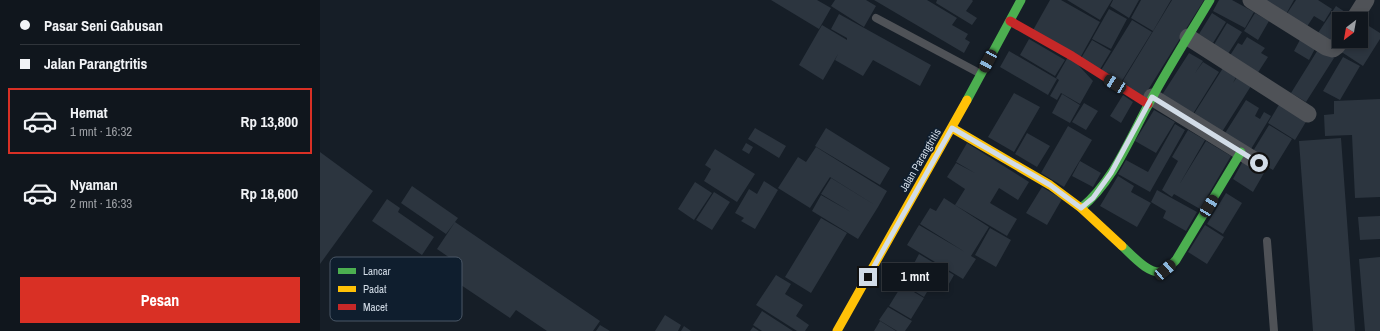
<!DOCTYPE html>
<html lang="id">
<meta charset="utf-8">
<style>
body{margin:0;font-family:"Archivo Narrow",sans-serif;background:#1e232a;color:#f1f3f6;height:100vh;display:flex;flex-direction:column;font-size:15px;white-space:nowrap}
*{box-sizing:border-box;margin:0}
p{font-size:13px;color:#9c9fa4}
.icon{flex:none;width:22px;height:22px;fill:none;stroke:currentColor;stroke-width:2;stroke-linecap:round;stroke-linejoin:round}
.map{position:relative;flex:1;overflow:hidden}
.drawer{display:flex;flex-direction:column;background:#10161d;width:320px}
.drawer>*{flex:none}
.banner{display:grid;align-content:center;height:88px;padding:0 20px;background:#10161d}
.needle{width:26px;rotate:211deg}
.buttons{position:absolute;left:1012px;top:12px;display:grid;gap:8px}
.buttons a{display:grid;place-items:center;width:36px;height:36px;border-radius:0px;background:#10161d;box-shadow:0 2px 6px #0003,0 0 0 1px #30353b;font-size:20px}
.end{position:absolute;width:18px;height:18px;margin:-9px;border:5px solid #d2dce7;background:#111;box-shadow:0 0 0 2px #111}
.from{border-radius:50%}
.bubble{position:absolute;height:28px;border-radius:0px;background:#10161d;box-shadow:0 2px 6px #0003,0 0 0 1px #30353b;font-size:13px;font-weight:700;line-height:28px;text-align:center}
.car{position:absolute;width:12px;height:24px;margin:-12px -6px;border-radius:5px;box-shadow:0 0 3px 1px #0007;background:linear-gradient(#222 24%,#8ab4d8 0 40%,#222 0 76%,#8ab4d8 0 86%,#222 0)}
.banner b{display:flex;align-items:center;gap:14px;height:38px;font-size:15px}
.banner b+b{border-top:1px solid #30353b}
.banner i{width:10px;height:10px;background:#f1f3f6}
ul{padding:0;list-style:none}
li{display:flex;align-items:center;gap:12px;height:66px;margin:0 8px 6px;padding:0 12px;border:2px solid transparent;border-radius:0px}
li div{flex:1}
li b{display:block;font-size:15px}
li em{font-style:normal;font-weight:700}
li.selected{border-color:#d93025}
li>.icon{width:36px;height:36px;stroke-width:1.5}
.action{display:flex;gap:8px;margin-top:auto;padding:8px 20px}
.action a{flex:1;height:46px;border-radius:0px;background:#d93025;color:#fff;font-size:16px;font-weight:700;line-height:46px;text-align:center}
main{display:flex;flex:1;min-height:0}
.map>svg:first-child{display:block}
.building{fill:#2c353f}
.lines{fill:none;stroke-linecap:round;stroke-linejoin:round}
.lane{stroke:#4f5257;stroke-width:8}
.street{stroke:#4f5257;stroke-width:17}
.fast{stroke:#4caf50;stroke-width:9}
.slow{stroke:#ffc107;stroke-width:9}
.jam{stroke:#c62828;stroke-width:9}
.route{stroke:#d2dce7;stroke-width:5}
.labels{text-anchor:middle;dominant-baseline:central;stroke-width:3.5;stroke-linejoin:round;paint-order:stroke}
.street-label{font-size:11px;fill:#d2dce7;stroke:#0f1e2e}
.key{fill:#0f1e2e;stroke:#4a5766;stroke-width:1}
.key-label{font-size:11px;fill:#d2dce7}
</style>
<main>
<section class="drawer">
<div class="banner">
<b><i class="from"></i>Pasar Seni Gabusan</b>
<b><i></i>Jalan Parangtritis</b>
</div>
<ul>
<li class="selected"><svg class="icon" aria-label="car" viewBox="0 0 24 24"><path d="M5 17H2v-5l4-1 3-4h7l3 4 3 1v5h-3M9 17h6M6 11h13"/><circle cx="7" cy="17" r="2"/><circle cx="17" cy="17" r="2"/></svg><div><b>Hemat</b><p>1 mnt · 16:32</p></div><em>Rp 13,800</em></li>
<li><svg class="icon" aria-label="car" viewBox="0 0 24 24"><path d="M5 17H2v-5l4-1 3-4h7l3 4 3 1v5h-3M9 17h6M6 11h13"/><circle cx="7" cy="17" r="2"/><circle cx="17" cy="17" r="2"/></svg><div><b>Nyaman</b><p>2 mnt · 16:33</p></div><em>Rp 18,600</em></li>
</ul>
<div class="action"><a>Pesan</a></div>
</section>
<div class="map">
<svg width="1060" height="331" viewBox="0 0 1060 331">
<rect width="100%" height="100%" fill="#161e27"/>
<!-- building -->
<path class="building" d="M451 0H497L511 8 499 29Z
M515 0H546L556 6 544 27 511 6Z
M554 0H607L637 18 632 25 648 34 645 39 650 42 644 53Z
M617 0H652L653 1 646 11 657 18 652 25 616 3Z
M730 0H741L780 22 760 58 712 32Z
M747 0H792L780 20Z
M793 0H819L809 18 790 6Z
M821 0H851L833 31 811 18Z
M852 0H884L823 98 801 84Z
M899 0H912L934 12 925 28 893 11Z
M940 0H974L965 16Z
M976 0H998L1012 9 1004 22 994 16 986 28 966 15Z
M1016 6 1031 16 1029 19H1019V34L1013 44 998 33Z
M789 9 807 19 791 49 772 39Z
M892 13 906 22 893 43 879 34Z
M935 13 949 21 938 40 924 31Z
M519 14 611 65 600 86 553 60 543 76 515 60 518 54 503 80 479 65 502 25 527 40V38L511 29Z
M812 20 832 32 800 84 780 72Z
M1041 21 1060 33V39L1043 66 1020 51 1026 41H1041Z
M907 23 922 32 906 57 892 48Z
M982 36 997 45 989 60 974 51Z
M927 37 945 48 941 53 948 57 937 74 909 57 918 43 922 45Z
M709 39 745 60 735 76 700 55Z
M772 40 791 51 779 71 760 60Z
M999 48 1014 58 986 102 971 93Z
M689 51 737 79 728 95 680 67Z
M869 53 883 61 875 73 883 62 899 72 871 117 840 98Z
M749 55 773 81 760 104 741 93 737 100 730 96 739 80 736 78Z
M1023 57 1040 66 1020 100 1003 91Z
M903 68 916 77 913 83 917 77 931 86 900 135 872 117Z
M694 93 720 107 694 152 668 137Z
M742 94 760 105 750 123 732 113Z
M803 95 813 102 801 123 790 116Z
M1060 99V197L1035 198 1032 135 1005 136 1004 115 1014 114V101Z
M926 100 939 108 935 116 940 119 944 112 951 116 928 154 902 138Z
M764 103 778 111 766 130 752 122Z
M960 103 987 120 975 140 948 123Z
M834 110 855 122 836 153 815 141Z
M855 124 865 130 830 192 798 174 806 160 828 172Z
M949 125 972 139 953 170 930 156Z
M748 126 772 140 744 187 721 173Z
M435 128 466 146 459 158 428 139Z
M506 128 570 168 560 185 495 146Z
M868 130 885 140 859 185 886 141 911 156 880 209 854 194 852 197 842 190 858 161 852 157Z
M707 133 730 146 717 167 695 154Z
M1021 138 1035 331H993L979 141Z
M426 143 433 147 429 154 422 150Z
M647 143 709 182 698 200 679 188 670 203 697 219 687 236 635 205 645 189 627 177 636 163 655 173 636 162Z
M496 147 567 191 558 207 486 162Z
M395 149 435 174 417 202 384 181 391 169 385 165Z
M0 152 53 191 0 264Z
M478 157 510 177 490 208 458 188Z
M760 161 781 173 773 187 752 176Z
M923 161 944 173 933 192 913 179Z
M798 176 814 186 811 192 831 203 817 227 780 206Z
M511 178 558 207 538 239 492 211 501 195 531 212 501 194Z
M444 181 458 190 435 229 421 221 424 218 415 213 429 189 437 194Z
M375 182 392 193 374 220 358 209Z
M92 186 138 218 126 234 81 203Z
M722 187 742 199 727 225 706 213Z
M837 190 877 212 866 231 843 218 846 211 831 202Z
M394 192 410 202 392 230 376 220Z
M906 193 922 203 903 234 887 224Z
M624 198 669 227 651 256 656 259 643 279 587 245 599 225 645 252 600 224 610 208 616 211Z
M67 199 80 208 78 212 114 237 102 255 52 221Z
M1060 216V239L1040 240 1038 217Z
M501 218 527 233 491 293 465 277Z
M135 222 280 321 273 331H227L196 310 190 318 135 281 141 272 127 263 130 258 117 249Z
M885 225 904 237 887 264 868 252Z
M670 228 691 240 676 267 655 255Z
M599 254 634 275 626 289 602 275 613 282 604 297 583 284Z
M1060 257V331H1045L1039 259Z
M456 275 471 284 465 294 483 305 476 316 489 325 485 331H477L436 305Z
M582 285 604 298 591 319 569 306Z
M568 307 592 321 585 331H577L559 320Z
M442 311 473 331H442L433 325Z
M345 315 361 325 358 331H335Z
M560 321 576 331H554Z
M280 325 290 331H276Z
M364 326 371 331H361Z
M433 327 439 331H430Z"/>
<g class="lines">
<!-- lane -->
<path class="lane" d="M556 18 661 74
M947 241 954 331"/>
<!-- street -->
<path class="street" d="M931 0 1006 47 1013 49 1017 46 1020 41
M1034 19 1046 0
M868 37 988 114
M832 97 939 163"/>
<!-- fast -->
<path class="fast" d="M647 100 701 0
M761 208C795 180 811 135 832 98 850 65 871 32 890 0
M802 246C811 254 830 277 844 271 849 268 852 264 856 260L921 152"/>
<!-- slow -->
<path class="slow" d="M632 128 730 185 761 208 802 246
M517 331 647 100"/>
<!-- jam -->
<path class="jam" d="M690 21 752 56 828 104"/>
</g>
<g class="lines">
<!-- route -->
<path class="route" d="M548 277 632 128 730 185 761 208 773 198 791 173 832 97 939 163"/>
</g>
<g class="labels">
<!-- street labels -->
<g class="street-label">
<text transform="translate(600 160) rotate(-60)">Jalan Parangtritis</text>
</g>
</g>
<!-- legend -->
<rect x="10" y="257" width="132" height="64" rx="6" class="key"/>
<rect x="18" y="268" width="18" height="6" fill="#4caf50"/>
<rect x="18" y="286" width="18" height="6" fill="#ffc107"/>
<rect x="18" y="304" width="18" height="6" fill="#c62828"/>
<g class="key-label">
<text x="43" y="275">Lancar</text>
<text x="43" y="293">Padat</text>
<text x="43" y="311">Macet</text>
</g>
</svg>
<div class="buttons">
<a><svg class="needle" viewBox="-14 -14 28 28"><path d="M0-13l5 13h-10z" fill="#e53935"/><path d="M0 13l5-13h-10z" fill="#9c9fa4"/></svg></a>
</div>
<i class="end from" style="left:939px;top:163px"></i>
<i class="end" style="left:548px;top:277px"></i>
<div class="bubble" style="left:562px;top:263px;width:66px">1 mnt</div>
<i class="car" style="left:668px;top:61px;rotate:208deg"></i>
<i class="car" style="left:795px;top:84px;rotate:302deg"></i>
<i class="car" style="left:889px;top:206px;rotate:31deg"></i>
<i class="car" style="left:845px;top:270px;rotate:49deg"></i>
</div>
</main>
